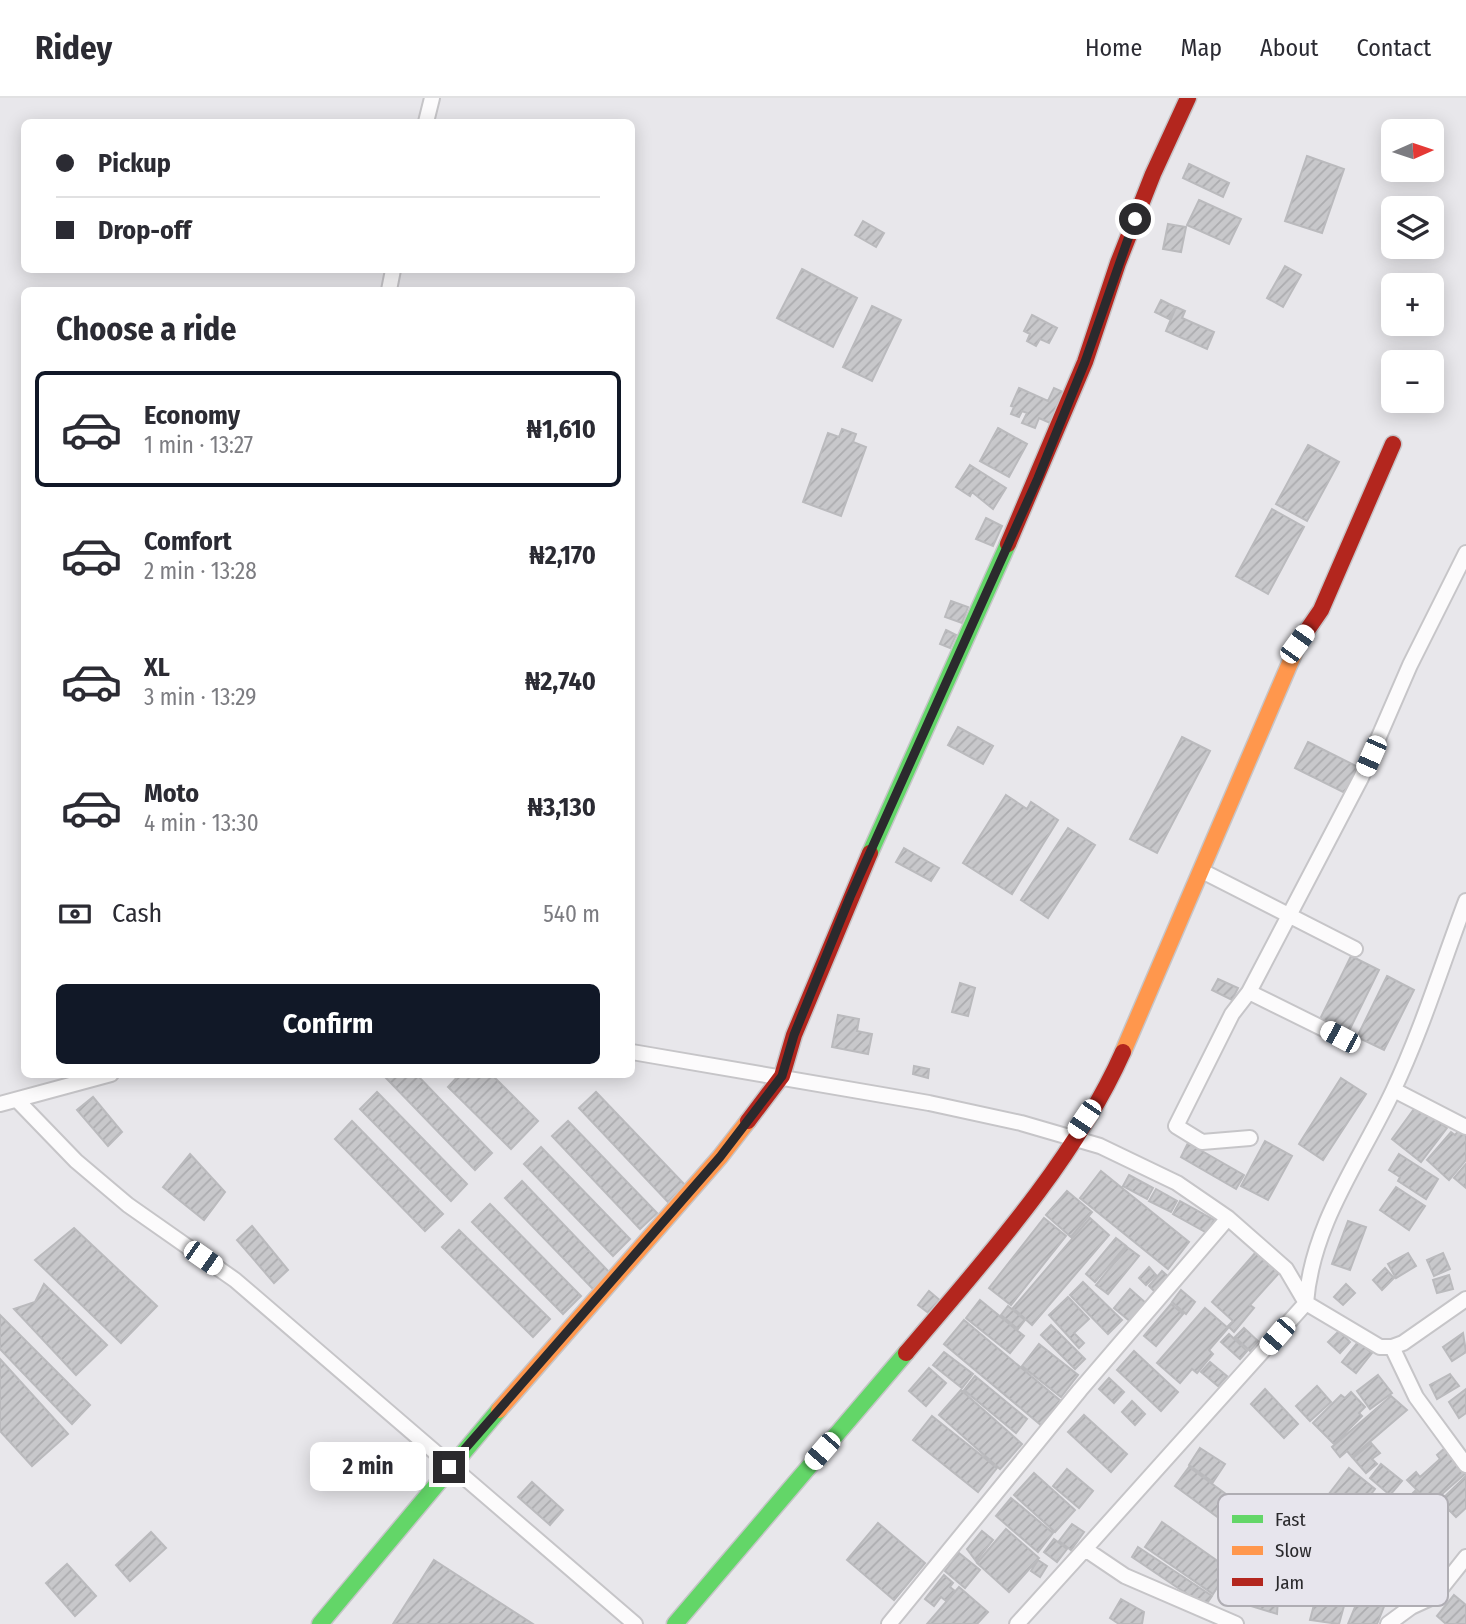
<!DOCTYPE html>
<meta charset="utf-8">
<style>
body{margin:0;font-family:"Fira Sans Condensed",sans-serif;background:#f2f2f3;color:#2b2b33;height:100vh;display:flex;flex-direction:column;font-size:26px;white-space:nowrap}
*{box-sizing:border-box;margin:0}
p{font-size:23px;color:#7c7c81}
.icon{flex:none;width:38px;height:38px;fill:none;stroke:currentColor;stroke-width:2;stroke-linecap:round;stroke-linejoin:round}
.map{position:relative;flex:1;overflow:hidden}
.sheet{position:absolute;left:21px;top:189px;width:614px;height:791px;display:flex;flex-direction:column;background:#fff;border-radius:10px;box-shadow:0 4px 18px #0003}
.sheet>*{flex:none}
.top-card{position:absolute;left:21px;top:21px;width:614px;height:154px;border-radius:10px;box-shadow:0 4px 18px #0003;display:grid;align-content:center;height:154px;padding:0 35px;background:#fff}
.needle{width:46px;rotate:87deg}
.tools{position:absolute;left:1381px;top:21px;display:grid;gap:14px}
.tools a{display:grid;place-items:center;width:63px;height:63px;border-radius:10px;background:#fff;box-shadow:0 4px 18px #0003;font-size:35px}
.end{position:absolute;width:32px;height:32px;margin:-16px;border:9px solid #2b2a2d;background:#fff;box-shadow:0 0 0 4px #fff}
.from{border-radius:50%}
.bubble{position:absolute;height:49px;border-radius:10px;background:#fff;box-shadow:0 4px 18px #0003;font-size:23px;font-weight:700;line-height:49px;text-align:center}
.car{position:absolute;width:21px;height:42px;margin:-21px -10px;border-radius:9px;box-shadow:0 0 5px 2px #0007;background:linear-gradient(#fff 24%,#345 0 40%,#fff 0 76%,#345 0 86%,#fff 0)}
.top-card b{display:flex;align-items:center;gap:24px;height:66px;font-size:26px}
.top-card b+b{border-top:2px solid #e1e1e2}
.top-card i{width:18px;height:18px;background:#2b2b33}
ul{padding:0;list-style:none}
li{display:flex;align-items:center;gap:21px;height:116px;margin:0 14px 10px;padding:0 21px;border:4px solid transparent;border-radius:10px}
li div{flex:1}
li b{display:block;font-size:26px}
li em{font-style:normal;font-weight:700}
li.current{border-color:#111827}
li>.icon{width:63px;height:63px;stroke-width:1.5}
h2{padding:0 35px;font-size:32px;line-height:84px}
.pay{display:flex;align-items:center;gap:18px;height:77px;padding:0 35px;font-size:26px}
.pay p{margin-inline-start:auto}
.action{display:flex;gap:14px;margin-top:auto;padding:14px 35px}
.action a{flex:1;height:80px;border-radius:10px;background:#111827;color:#fff;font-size:28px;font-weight:700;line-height:80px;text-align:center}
header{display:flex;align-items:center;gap:42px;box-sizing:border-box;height:98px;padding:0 35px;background:#fff;border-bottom:2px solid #e1e1e2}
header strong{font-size:33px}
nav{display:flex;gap:38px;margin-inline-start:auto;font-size:24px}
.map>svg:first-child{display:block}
.building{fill:url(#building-hatch);stroke:#bababd;stroke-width:2}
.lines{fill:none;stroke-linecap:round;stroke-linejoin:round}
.street-casing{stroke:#c6c5c8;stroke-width:18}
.fast-casing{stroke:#c6c5c8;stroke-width:19}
.slow-casing{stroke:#c6c5c8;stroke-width:19}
.jam-casing{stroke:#c6c5c8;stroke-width:19}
.street{stroke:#fcfbfc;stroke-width:14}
.fast{stroke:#63d668;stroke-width:16}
.slow{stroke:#ff974d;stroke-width:16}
.jam{stroke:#b3261e;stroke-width:16}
.route{stroke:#2b2a2d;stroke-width:9}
.key{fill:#e7e5ed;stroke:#afadb3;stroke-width:2}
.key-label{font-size:19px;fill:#2b2a2d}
</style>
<header>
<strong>Ridey</strong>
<nav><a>Home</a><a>Map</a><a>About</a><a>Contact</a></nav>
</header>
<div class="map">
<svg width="1466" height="1526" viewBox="0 0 1466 1526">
<defs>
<pattern id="building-hatch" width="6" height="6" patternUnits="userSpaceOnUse" patternTransform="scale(1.75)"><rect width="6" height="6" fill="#c8c8cb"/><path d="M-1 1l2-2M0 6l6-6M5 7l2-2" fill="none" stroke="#acacaf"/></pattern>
</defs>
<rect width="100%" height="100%" fill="#e8e7eb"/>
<!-- building -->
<path class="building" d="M1307 58 1344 71 1322 135 1285 123Z
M1189 66 1229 85 1223 99 1183 80Z
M1199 102 1241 121 1229 146 1187 127Z
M863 123 884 135 876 149 855 137Z
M1168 126 1186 129 1181 154 1163 151Z
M1285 168 1301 177 1283 209 1267 200Z
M802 171 857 200 833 249 777 220Z
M1161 202 1175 209 1169 221 1155 214Z
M872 208 901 222 872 283 843 269Z
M1176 209 1185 213 1182 220 1214 234 1207 251 1166 233Z
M1032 217 1057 230 1049 245 1040 241 1036 248 1027 243 1030 236 1024 233Z
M1019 290 1048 303 1054 290 1063 294 1050 325 1039 320 1035 330 1022 325 1027 315 1022 313 1019 319 1011 316 1014 309 1011 308Z
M998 330 1027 346 1009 379 980 363Z
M842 331 856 336 853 344 866 349 841 418 803 404 828 335 839 339Z
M1308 347 1339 364 1307 423 1276 406Z
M970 367 1006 390 993 411 972 394 970 398 956 389Z
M1272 411 1304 429 1268 496 1236 478Z
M986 420 1002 428 993 448 976 441Z
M951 503 968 509 962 525 945 519Z
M946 532 956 537 950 550 940 546Z
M958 629 993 648 983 666 948 647Z
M1182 639 1210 653 1157 755 1130 741Z
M1308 644 1358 669 1345 695 1295 670Z
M1006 697 1027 711 1031 704 1058 722 1012 796 963 765Z
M1068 730 1095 747 1048 820 1021 802Z
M904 750 939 770 931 783 896 764Z
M1351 858 1379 872 1348 935 1320 921Z
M1387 878 1414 892 1384 952 1357 939Z
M1218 881 1238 890 1232 902 1212 892Z
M960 885 975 890 968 918 952 914Z
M838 917 859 921 857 933 872 936 868 956 832 949Z
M914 968 929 971 928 980 913 976Z
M390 976H416L492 1055 475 1072 386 980Z
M460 976H491L538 1023 511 1051 448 989Z
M1341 980 1366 996 1323 1062 1299 1046Z
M377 994 467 1086 451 1103 360 1011Z
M596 994 685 1087 668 1104 579 1010Z
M93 999 122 1034 108 1048 77 1012Z
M1417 1007 1447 1030 1421 1064 1392 1041Z
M352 1023 443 1116 425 1133 335 1041Z
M568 1023 657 1115 640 1131 552 1038Z
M1459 1032 1466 1038V1062L1449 1082 1427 1062 1451 1034 1455 1037Z
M1265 1043 1292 1058 1268 1102 1241 1088Z
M1188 1045 1244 1077 1236 1091 1181 1059Z
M541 1049 630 1141 613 1158 524 1066Z
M190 1056 225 1094 204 1122 163 1089Z
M1399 1056 1438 1081 1426 1101 1398 1083 1400 1079 1389 1072Z
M1466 1066V1090L1454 1080Z
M1101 1073 1189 1144 1168 1171 1080 1100Z
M1129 1077 1153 1090 1147 1101 1123 1088Z
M522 1083 610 1175 593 1191 505 1100Z
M1396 1089 1425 1108 1409 1132 1380 1112Z
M1156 1091 1177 1103 1171 1114 1149 1103Z
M1067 1093 1092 1114 1071 1139 1046 1117Z
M1180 1103 1214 1122 1207 1135 1173 1116Z
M490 1106 581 1198 563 1216 472 1124Z
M1044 1120 1066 1138 1011 1207 989 1190Z
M1090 1120 1109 1137 1032 1227 1013 1210Z
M1348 1123 1366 1129 1350 1172 1332 1166Z
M252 1128 288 1172 274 1185 237 1142Z
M74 1130 157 1208 121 1245 35 1162Z
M459 1132 550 1221 533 1239 442 1149Z
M1116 1140 1126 1148 1095 1184 1086 1176Z
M1127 1149 1139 1158 1108 1196 1096 1187Z
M1256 1154 1279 1175 1250 1207 1254 1210 1234 1234 1228 1228 1233 1223 1212 1204Z
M1408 1155 1416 1168 1396 1180 1388 1166Z
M1443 1155 1450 1171 1434 1178 1427 1162Z
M1149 1169 1156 1177 1146 1187 1139 1180Z
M1385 1170 1394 1180 1382 1192 1373 1182Z
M1162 1173 1170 1180 1157 1196 1149 1188Z
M1449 1177 1453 1191 1437 1195 1433 1182Z
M1083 1184 1122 1222 1108 1236 1070 1197Z
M44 1186 107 1247 76 1277 14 1211 35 1204Z
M1346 1186 1355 1195 1343 1207 1334 1199Z
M1130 1191 1147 1206 1131 1224 1114 1210Z
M1181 1192 1195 1204 1186 1216 1172 1204Z
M929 1193 942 1204 931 1217 918 1207Z
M1068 1199 1089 1221 1074 1235 1084 1245 1079 1250 1049 1217Z
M980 1202 1024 1238 1010 1255 966 1220Z
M1171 1206 1183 1216 1156 1248 1144 1238Z
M1008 1208 1025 1222 1018 1231 1001 1217Z
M1205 1210 1228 1230 1209 1252 1213 1256 1197 1275 1192 1271 1180 1285 1157 1265Z
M0 1217 90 1307 72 1326 0 1251Z
M964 1222 1062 1304 1042 1328 944 1246Z
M1051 1227 1085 1261 1075 1271 1041 1237Z
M1244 1230 1258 1243 1250 1253 1235 1239Z
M1339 1233 1350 1244 1340 1255 1328 1244Z
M1463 1235 1466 1254 1452 1263 1443 1249Z
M1229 1236 1247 1253 1240 1261 1221 1244Z
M1358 1244 1372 1255 1356 1275 1342 1264Z
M1039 1246 1078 1277 1061 1299 1022 1268Z
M1134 1253 1178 1294 1161 1313 1117 1272Z
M944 1254 973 1276 962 1290 933 1267Z
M0 1261 68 1336 32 1368 0 1333Z
M1210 1264 1227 1278 1218 1288 1201 1274Z
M929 1270 946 1285 926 1308 909 1293Z
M1450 1276 1459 1288 1437 1301 1430 1287Z
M1378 1277 1392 1295 1370 1311 1357 1293Z
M975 1278 1027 1321 1016 1335 964 1292Z
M1109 1280 1124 1294 1114 1305 1099 1291Z
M1317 1288 1331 1304 1310 1323 1296 1308Z
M1265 1291 1298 1326 1284 1340 1251 1306Z
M1466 1291V1315L1459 1320 1449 1304Z
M961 1292 1022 1346 1000 1371 939 1317Z
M1351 1294 1365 1309 1359 1315 1362 1318 1334 1346 1313 1325 1341 1297 1345 1300Z
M1391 1298 1407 1312 1352 1359 1347 1353 1340 1359 1332 1349Z
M1132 1303 1145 1316 1135 1327 1122 1314Z
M1084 1317 1127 1356 1111 1374 1068 1334Z
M932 1318 997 1370 978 1394 913 1342Z
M1371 1345 1380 1355 1372 1361 1377 1366 1366 1375 1353 1360Z
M1446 1349 1466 1375 1431 1406 1407 1382 1416 1374 1420 1379 1440 1361 1437 1357Z
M1200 1350 1225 1366 1213 1384 1189 1367Z
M1381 1366 1402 1383 1390 1397 1370 1380Z
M1189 1369 1271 1429 1257 1448 1175 1388Z
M1349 1370 1375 1391 1351 1422 1325 1401Z
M1067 1371 1093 1393 1079 1410 1053 1388Z
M1034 1375 1075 1412 1055 1434 1014 1397Z
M1466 1378V1410L1456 1419 1449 1412 1443 1418 1434 1409Z
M532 1384 563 1412 550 1427 518 1399Z
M1415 1393 1446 1424 1430 1440 1399 1409Z
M1011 1400 1053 1435 1038 1454 996 1418Z
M1162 1424 1229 1471 1213 1496 1145 1449Z
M878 1425 925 1465 894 1502 847 1462Z
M1072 1426 1084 1434 1071 1452 1059 1443Z
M1006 1431 1039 1460 1009 1494 977 1465Z
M982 1433 993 1442 976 1463 967 1451Z
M151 1434 166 1450 130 1483 116 1467Z
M1054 1441 1067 1451 1057 1464 1044 1454Z
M1138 1449 1212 1498 1205 1508 1132 1459Z
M959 1455 980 1472 965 1490 945 1473Z
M434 1462 533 1526H393Z
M1038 1462 1047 1468 1040 1479 1031 1473Z
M67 1466 96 1498 75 1518 46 1485Z
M1245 1468 1279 1485 1277 1516 1219 1498 1224 1486 1233 1490Z
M1324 1469 1340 1473 1335 1494 1347 1497 1339 1526 1310 1522Z
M944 1477 953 1485 950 1489 955 1493 946 1503 941 1499 934 1508 925 1501Z
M959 1489 988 1514 977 1526H927Z
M1362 1492 1381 1500 1379 1503 1385 1506 1377 1526H1348Z
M1454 1497 1466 1507V1526H1446L1437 1518Z
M1121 1501 1144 1514 1142 1526H1119L1110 1520Z"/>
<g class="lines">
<defs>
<path id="street" d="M426 24 432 0
M389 192 393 172
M1202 773 1355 851
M1249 894 1340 939
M632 954 929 1005 1021 1025 1100 1048 1177 1085 1228 1120 1286 1171 1306 1205 1380 1249H1392L1403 1245 1466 1201
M1394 992 1466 1029
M17 1002 76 1063 128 1107 235 1182 635 1526
M0 1006 111 976
M1250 1040 1202 1044 1176 1028 1232 916 1249 894 1361 680 1410 567 1466 455
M1392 1249 1416 1299 1466 1367
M1085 1451 1306 1205C1312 1126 1360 1063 1393 993 1422 932 1442 866 1466 803
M889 1526 1080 1292 1228 1120
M1017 1526 1085 1451 1125 1478 1236 1526
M1388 1526 1411 1509 1435 1498 1466 1459"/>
<path id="fast" d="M870 755 1008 446
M320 1526 499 1312
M675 1526 906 1255"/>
<path id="slow" d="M1123 954 1299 544
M499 1312 720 1059 748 1023"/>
<path id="jam" d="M1008 446 1085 264 1118 165 1153 76 1188 0
M1299 544 1321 512 1393 346
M748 1023 782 978 794 937 870 755
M906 1255C983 1164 1074 1064 1123 954"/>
</defs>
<!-- street casing -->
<use href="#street" class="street-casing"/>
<!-- fast casing -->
<use href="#fast" class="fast-casing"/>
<!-- slow casing -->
<use href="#slow" class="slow-casing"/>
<!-- jam casing -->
<use href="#jam" class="jam-casing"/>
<!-- street -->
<use href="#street" class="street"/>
<!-- fast -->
<use href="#fast" class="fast"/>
<!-- slow -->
<use href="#slow" class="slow"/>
<!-- jam -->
<use href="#jam" class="jam"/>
</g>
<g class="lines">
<!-- route -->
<path class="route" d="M449 1369 720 1059 782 978 794 937 850 799 1038 380 1085 264 1135 121"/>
</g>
<!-- legend -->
<rect x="1218" y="1396" width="230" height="112" rx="10" class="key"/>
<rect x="1232" y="1417" width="31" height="8" fill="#63d668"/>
<rect x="1232" y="1448" width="31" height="9" fill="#ff974d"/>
<rect x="1232" y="1480" width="31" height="8" fill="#b3261e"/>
<g class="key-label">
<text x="1275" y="1428">Fast</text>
<text x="1275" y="1459">Slow</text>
<text x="1275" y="1491">Jam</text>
</g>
</svg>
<div class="tools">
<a><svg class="needle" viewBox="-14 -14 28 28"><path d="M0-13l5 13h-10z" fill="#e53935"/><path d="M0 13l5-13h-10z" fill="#7c7c81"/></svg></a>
<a><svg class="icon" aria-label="layers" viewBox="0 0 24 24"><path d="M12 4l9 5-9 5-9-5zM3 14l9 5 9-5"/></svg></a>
<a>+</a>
<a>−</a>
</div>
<i class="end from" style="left:1135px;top:121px"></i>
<i class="end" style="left:449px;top:1369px"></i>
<div class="bubble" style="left:310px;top:1344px;width:116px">2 min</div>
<i class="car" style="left:1297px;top:546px;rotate:36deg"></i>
<i class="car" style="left:1371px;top:658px;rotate:204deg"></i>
<i class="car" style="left:1340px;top:939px;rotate:298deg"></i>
<i class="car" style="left:1084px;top:1021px;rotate:214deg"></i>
<i class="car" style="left:203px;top:1160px;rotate:125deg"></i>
<i class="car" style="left:1277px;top:1238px;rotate:221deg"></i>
<i class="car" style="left:822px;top:1353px;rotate:221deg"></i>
<div class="top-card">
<b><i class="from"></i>Pickup</b>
<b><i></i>Drop-off</b>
</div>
<section class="sheet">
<h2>Choose a ride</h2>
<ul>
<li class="current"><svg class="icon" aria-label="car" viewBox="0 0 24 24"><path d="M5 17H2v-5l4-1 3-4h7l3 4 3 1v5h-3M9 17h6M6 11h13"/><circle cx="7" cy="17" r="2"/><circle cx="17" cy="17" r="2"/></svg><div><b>Economy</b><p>1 min · 13:27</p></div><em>₦1,610</em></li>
<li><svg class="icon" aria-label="car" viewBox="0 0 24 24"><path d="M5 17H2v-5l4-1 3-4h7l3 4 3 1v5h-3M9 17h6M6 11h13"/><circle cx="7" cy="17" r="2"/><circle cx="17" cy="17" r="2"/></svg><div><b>Comfort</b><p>2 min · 13:28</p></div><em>₦2,170</em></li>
<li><svg class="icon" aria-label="car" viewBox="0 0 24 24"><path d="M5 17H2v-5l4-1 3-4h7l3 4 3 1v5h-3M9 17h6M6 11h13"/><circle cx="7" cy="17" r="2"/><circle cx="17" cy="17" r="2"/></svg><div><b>XL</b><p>3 min · 13:29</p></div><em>₦2,740</em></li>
<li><svg class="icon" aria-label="car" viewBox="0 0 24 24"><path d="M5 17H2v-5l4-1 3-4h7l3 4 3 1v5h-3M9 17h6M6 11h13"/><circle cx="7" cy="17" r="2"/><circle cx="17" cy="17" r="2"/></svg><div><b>Moto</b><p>4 min · 13:30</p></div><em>₦3,130</em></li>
</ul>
<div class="pay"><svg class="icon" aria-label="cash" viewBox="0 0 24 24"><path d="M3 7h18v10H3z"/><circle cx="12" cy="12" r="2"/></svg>Cash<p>540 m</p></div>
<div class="action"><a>Confirm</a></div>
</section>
</div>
